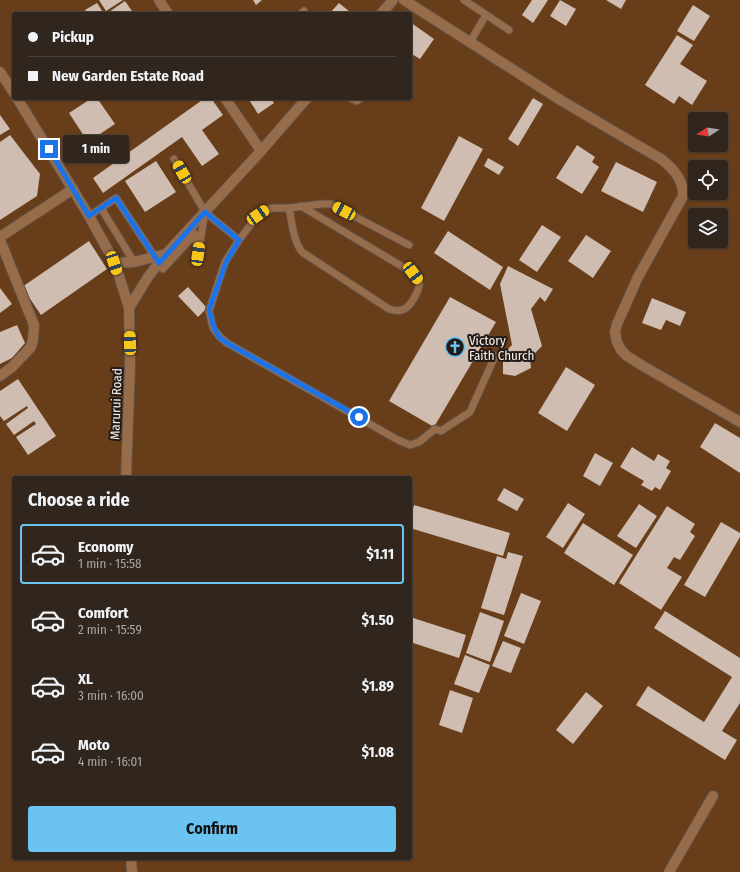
<!DOCTYPE html>
<meta charset="utf-8">
<style>
body{margin:0;font-family:"Fira Sans Condensed",sans-serif;background:#3c322b;color:#f1f3f6;height:100vh;display:flex;flex-direction:column;font-size:15px;white-space:nowrap}
*{box-sizing:border-box;margin:0}
p{font-size:13px;color:#a8a5a4}
.icon{flex:none;width:22px;height:22px;fill:none;stroke:currentColor;stroke-width:2;stroke-linecap:round;stroke-linejoin:round}
.map{position:relative;flex:1;overflow:hidden}
.panel{position:absolute;left:12px;top:476px;width:400px;height:384px;display:flex;flex-direction:column;background:#30261e;border-radius:4px;box-shadow:0 1px 3px #0004,0 0 0 1px #4b433c}
.panel>*{flex:none}
.guide{position:absolute;left:12px;top:12px;width:400px;height:88px;border-radius:4px;box-shadow:0 1px 3px #0004,0 0 0 1px #4b433c;display:grid;align-content:center;height:88px;padding:0 16px;background:#30261e}
.needle{width:26px;rotate:258deg}
.controls{position:absolute;left:688px;top:112px;display:grid;gap:8px}
.controls a{display:grid;place-items:center;width:40px;height:40px;border-radius:4px;background:#30261e;box-shadow:0 1px 3px #0004,0 0 0 1px #4b433c;font-size:20px}
.end{position:absolute;width:18px;height:18px;margin:-9px;border:5px solid #1a73e8;background:#fff;box-shadow:0 0 0 2px #fff}
.from{border-radius:50%}
.bubble{position:absolute;height:28px;border-radius:4px;background:#30261e;box-shadow:0 1px 3px #0004,0 0 0 1px #4b433c;font-size:13px;font-weight:700;line-height:28px;text-align:center}
.car{position:absolute;width:12px;height:24px;margin:-12px -6px;border-radius:5px;box-shadow:0 0 3px 1px #0007;background:linear-gradient(#f5c518 24%,#345 0 40%,#f5c518 0 76%,#345 0 86%,#f5c518 0)}
.guide b{display:flex;align-items:center;gap:14px;height:38px;font-size:15px}
.guide b+b{border-top:1px solid #4b433c}
.guide i{width:10px;height:10px;background:#f1f3f6}
ul{padding:0;list-style:none}
li{display:flex;align-items:center;gap:12px;height:60px;margin:0 8px 6px;padding:0 8px;border:2px solid transparent;border-radius:4px}
li div{flex:1}
li b{display:block;font-size:15px}
li em{font-style:normal;font-weight:700}
li.on{border-color:#6ac3f1}
li>.icon{width:36px;height:36px;stroke-width:1.5}
h2{padding:0 16px;font-size:18px;line-height:48px}
.cta{display:flex;gap:8px;margin-top:auto;padding:8px 16px}
.cta a{flex:1;height:46px;border-radius:4px;background:#6ac3f1;color:#111;font-size:16px;font-weight:700;line-height:46px;text-align:center}
.map>svg:first-child{display:block}
.green{fill:#683d19;fill-rule:evenodd}
.building{fill:#cebdb0}
.lines{fill:none;stroke-linecap:round;stroke-linejoin:round}
.service-casing{stroke:#5e5047;stroke-width:9}
.minor-casing{stroke:#5e5047;stroke-width:12}
.tertiary-casing{stroke:#5e5047;stroke-width:12}
.service{stroke:#976c4b;stroke-width:7}
.minor{stroke:#976c4b;stroke-width:10}
.tertiary{stroke:#976c4b;stroke-width:10}
.route{stroke:#1a73e8;stroke-width:5}
.labels{text-anchor:middle;dominant-baseline:central;stroke-width:4;stroke-linejoin:round;paint-order:stroke}
.poi-label{font-size:13px;fill:#f9f0ea;stroke:#221b17;text-anchor:start}
.street-label{font-size:13px;fill:#f9f0ea;stroke:#221b17}
</style>
<div class="map">
<svg width="740" height="872" viewBox="0 0 740 872">
<rect width="100%" height="100%" fill="#403228"/>
<!-- green -->
<path class="green" d="M0 0H740V872H0ZM14 14H410V98H14ZM695 119H721V145H695ZM695 167H721V193H695ZM695 215H721V241H695ZM14 478H410V858H14Z"/>
<!-- building -->
<path class="building" d="M99 0H123L106 11Z
M253 0H262L256 5Z
M532 0H548L533 23 522 15Z
M560 0 576 9 566 26 550 16Z
M606 0H626L621 9Z
M125 1 134 14H110L109 12Z
M97 3 104 14H87L85 10Z
M339 3 350 12 349 14H329Z
M693 5 710 16 694 41 677 31Z
M410 22 434 39 420 59 410 53Z
M677 35 693 45 680 64 707 81 692 105 679 96 674 104 645 85Z
M92 98H97L115 124 88 142 69 113Z
M205 98H211L223 115 202 130 219 154 202 166 182 137 103 193 93 178Z
M248 98H271L274 103 258 114Z
M533 98 543 104 518 146 508 139Z
M0 115 10 129 0 135Z
M10 135 40 174 37 196 0 220V142Z
M459 136 483 149 444 221 421 208Z
M577 145 595 157 592 162 599 167 582 194 556 178Z
M488 158 504 167 499 175 484 166Z
M156 161 176 192 145 212 125 181Z
M616 162 657 182 643 212 601 191Z
M542 225 561 237 537 272 519 260Z
M448 231 503 267 490 290 434 253Z
M586 235 611 251 593 278 568 261Z
M89 241 107 269 41 315 22 287Z
M508 266 553 289 545 302 540 297 531 309 542 346 530 358 531 368 515 376 503 374V354L512 345 500 284Z
M188 287 207 308 198 317 178 296Z
M0 288 12 304 0 313Z
M450 297 496 322 434 427 389 401Z
M652 298 686 312 680 326 666 320 661 330 642 323Z
M17 325 25 343 12 358 0 364V332Z
M566 367 595 385 567 431 538 413Z
M18 379 56 436 28 455 16 437 36 424 34 421 14 435 6 424 28 408 27 406 4 421 0 416V391Z
M715 423 740 438V473L700 447Z
M632 447 654 461 658 454 670 461 666 468 671 471 660 490 655 487 652 491 641 485 644 481 620 467Z
M595 453 613 463 600 486 583 476Z
M504 488 524 499 517 511 497 500Z
M568 503 585 514 563 548 546 537Z
M639 504 657 516 636 548 617 536Z
M414 505 510 533 503 556 410 528V520Z
M667 506 695 524 690 532 695 536 680 560 674 557 667 568 682 577 661 610 619 583Z
M721 522 740 533V537L705 597 684 585Z
M583 523 633 555 614 585 564 553Z
M508 552 523 556 504 615 481 608 497 556 506 559Z
M521 593 541 601 524 644 504 636Z
M665 611 740 658V703L722 731 737 740 725 760 636 705 648 686 704 722 732 677 654 628Z
M480 612 504 621 490 662 466 653Z
M410 617 466 635 459 658 410 642Z
M503 641 521 648 511 673 492 666Z
M465 655 490 665 479 693 454 684Z
M450 690 473 698 462 733 439 725Z
M586 692 603 706 573 744 556 730Z"/>
<g class="lines">
<defs>
<path id="service" d="M464 0 509 30
M301 14 304 11
M470 42 486 15
M350 98 357 101 361 98
M174 159 205 212 239 240 225 262 209 311 213 328 220 337 227 343 398 440 410 445 419 442 435 429 441 431 470 412 495 356
M101 208 134 262
M289 208C292 222 293 240 302 252L389 309C395 311 402 312 407 307 412 303 421 288 419 281 418 279 415 276 413 273L301 206
M89 216 116 198 163 269 195 234 198 254 205 212
M239 240 258 215 265 210 274 208H289L322 204H331L409 245"/>
<path id="minor" d="M159 0 168 14
M404 0 562 101 661 159C673 168 684 180 683 196L638 277 617 324 615 332 617 342 621 350 627 356 643 366 740 422
M225 98 261 151
M0 237 73 189
M0 240 34 325 33 340 31 347 12 367 0 376
M669 872 713 796"/>
<path id="tertiary" d="M381 14 393 0
M0 72 14 93
M17 98 89 216 115 263 129 308 130 367 126 478
M115 263 134 262 166 254
M129 308 148 277 166 254 261 151 307 98
M131 858 132 872"/>
</defs>
<!-- service casing -->
<use href="#service" class="service-casing"/>
<!-- minor casing -->
<use href="#minor" class="minor-casing"/>
<!-- tertiary casing -->
<use href="#tertiary" class="tertiary-casing"/>
<!-- service -->
<use href="#service" class="service"/>
<!-- minor -->
<use href="#minor" class="minor"/>
<!-- tertiary -->
<use href="#tertiary" class="tertiary"/>
</g>
<g class="lines">
<!-- route -->
<path class="route" d="M49 149 89 216 116 198 159 263 205 212 239 240 226 262 209 310 214 328 220 338 227 343 359 417"/>
</g>
<!-- icons -->
<defs>
<symbol id="church-ring" viewBox="-11 -11 22 22"><circle r="9.5" fill="#221b17" stroke="#6ac3f1" stroke-width="1.5"/><path d="M-1.2-6h2.4v3.5h3.3v2.4h-3.3V6h-2.4V-.1h-3.3v-2.4h3.3Z" fill="#6ac3f1"/></symbol>
</defs>
<g fill-rule="evenodd">
<use href="#church-ring" x="444" y="336" width="22" height="22"/>
</g>
<g class="labels">
<!-- poi labels -->
<g class="poi-label">
<text x="469" y="340">Victory<tspan x="469" dy="15">Faith Church</tspan></text>
</g>
<!-- street labels -->
<g class="street-label">
<text transform="translate(116 404) rotate(-88)">Marurui Road</text>
</g>
</g>
</svg>
<div class="controls">
<a><svg class="needle" viewBox="-14 -14 28 28"><path d="M0-13l5 13h-10z" fill="#e53935"/><path d="M0 13l5-13h-10z" fill="#a8a5a4"/></svg></a>
<a><svg class="icon" aria-label="locate" viewBox="0 0 24 24"><circle cx="12" cy="12" r="6"/><path d="M12 2v4M12 18v4M2 12h4M18 12h4"/></svg></a>
<a><svg class="icon" aria-label="layers" viewBox="0 0 24 24"><path d="M12 4l9 5-9 5-9-5zM3 14l9 5 9-5"/></svg></a>
</div>
<i class="end from" style="left:359px;top:417px"></i>
<i class="end" style="left:49px;top:149px"></i>
<div class="bubble" style="left:63px;top:135px;width:66px">1 min</div>
<i class="car" style="left:182px;top:172px;rotate:330deg"></i>
<i class="car" style="left:344px;top:211px;rotate:298deg"></i>
<i class="car" style="left:258px;top:215px;rotate:56deg"></i>
<i class="car" style="left:198px;top:254px;rotate:8deg"></i>
<i class="car" style="left:114px;top:263px;rotate:162deg"></i>
<i class="car" style="left:413px;top:273px;rotate:143deg"></i>
<i class="car" style="left:130px;top:343px;rotate:358deg"></i>
<div class="guide">
<b><i class="from"></i>Pickup</b>
<b><i></i>New Garden Estate Road</b>
</div>
<section class="panel">
<h2>Choose a ride</h2>
<ul>
<li class="on"><svg class="icon" aria-label="car" viewBox="0 0 24 24"><path d="M5 17H2v-5l4-1 3-4h7l3 4 3 1v5h-3M9 17h6M6 11h13"/><circle cx="7" cy="17" r="2"/><circle cx="17" cy="17" r="2"/></svg><div><b>Economy</b><p>1 min · 15:58</p></div><em>$1.11</em></li>
<li><svg class="icon" aria-label="car" viewBox="0 0 24 24"><path d="M5 17H2v-5l4-1 3-4h7l3 4 3 1v5h-3M9 17h6M6 11h13"/><circle cx="7" cy="17" r="2"/><circle cx="17" cy="17" r="2"/></svg><div><b>Comfort</b><p>2 min · 15:59</p></div><em>$1.50</em></li>
<li><svg class="icon" aria-label="car" viewBox="0 0 24 24"><path d="M5 17H2v-5l4-1 3-4h7l3 4 3 1v5h-3M9 17h6M6 11h13"/><circle cx="7" cy="17" r="2"/><circle cx="17" cy="17" r="2"/></svg><div><b>XL</b><p>3 min · 16:00</p></div><em>$1.89</em></li>
<li><svg class="icon" aria-label="car" viewBox="0 0 24 24"><path d="M5 17H2v-5l4-1 3-4h7l3 4 3 1v5h-3M9 17h6M6 11h13"/><circle cx="7" cy="17" r="2"/><circle cx="17" cy="17" r="2"/></svg><div><b>Moto</b><p>4 min · 16:01</p></div><em>$1.08</em></li>
</ul>
<div class="cta"><a>Confirm</a></div>
</section>
</div>
